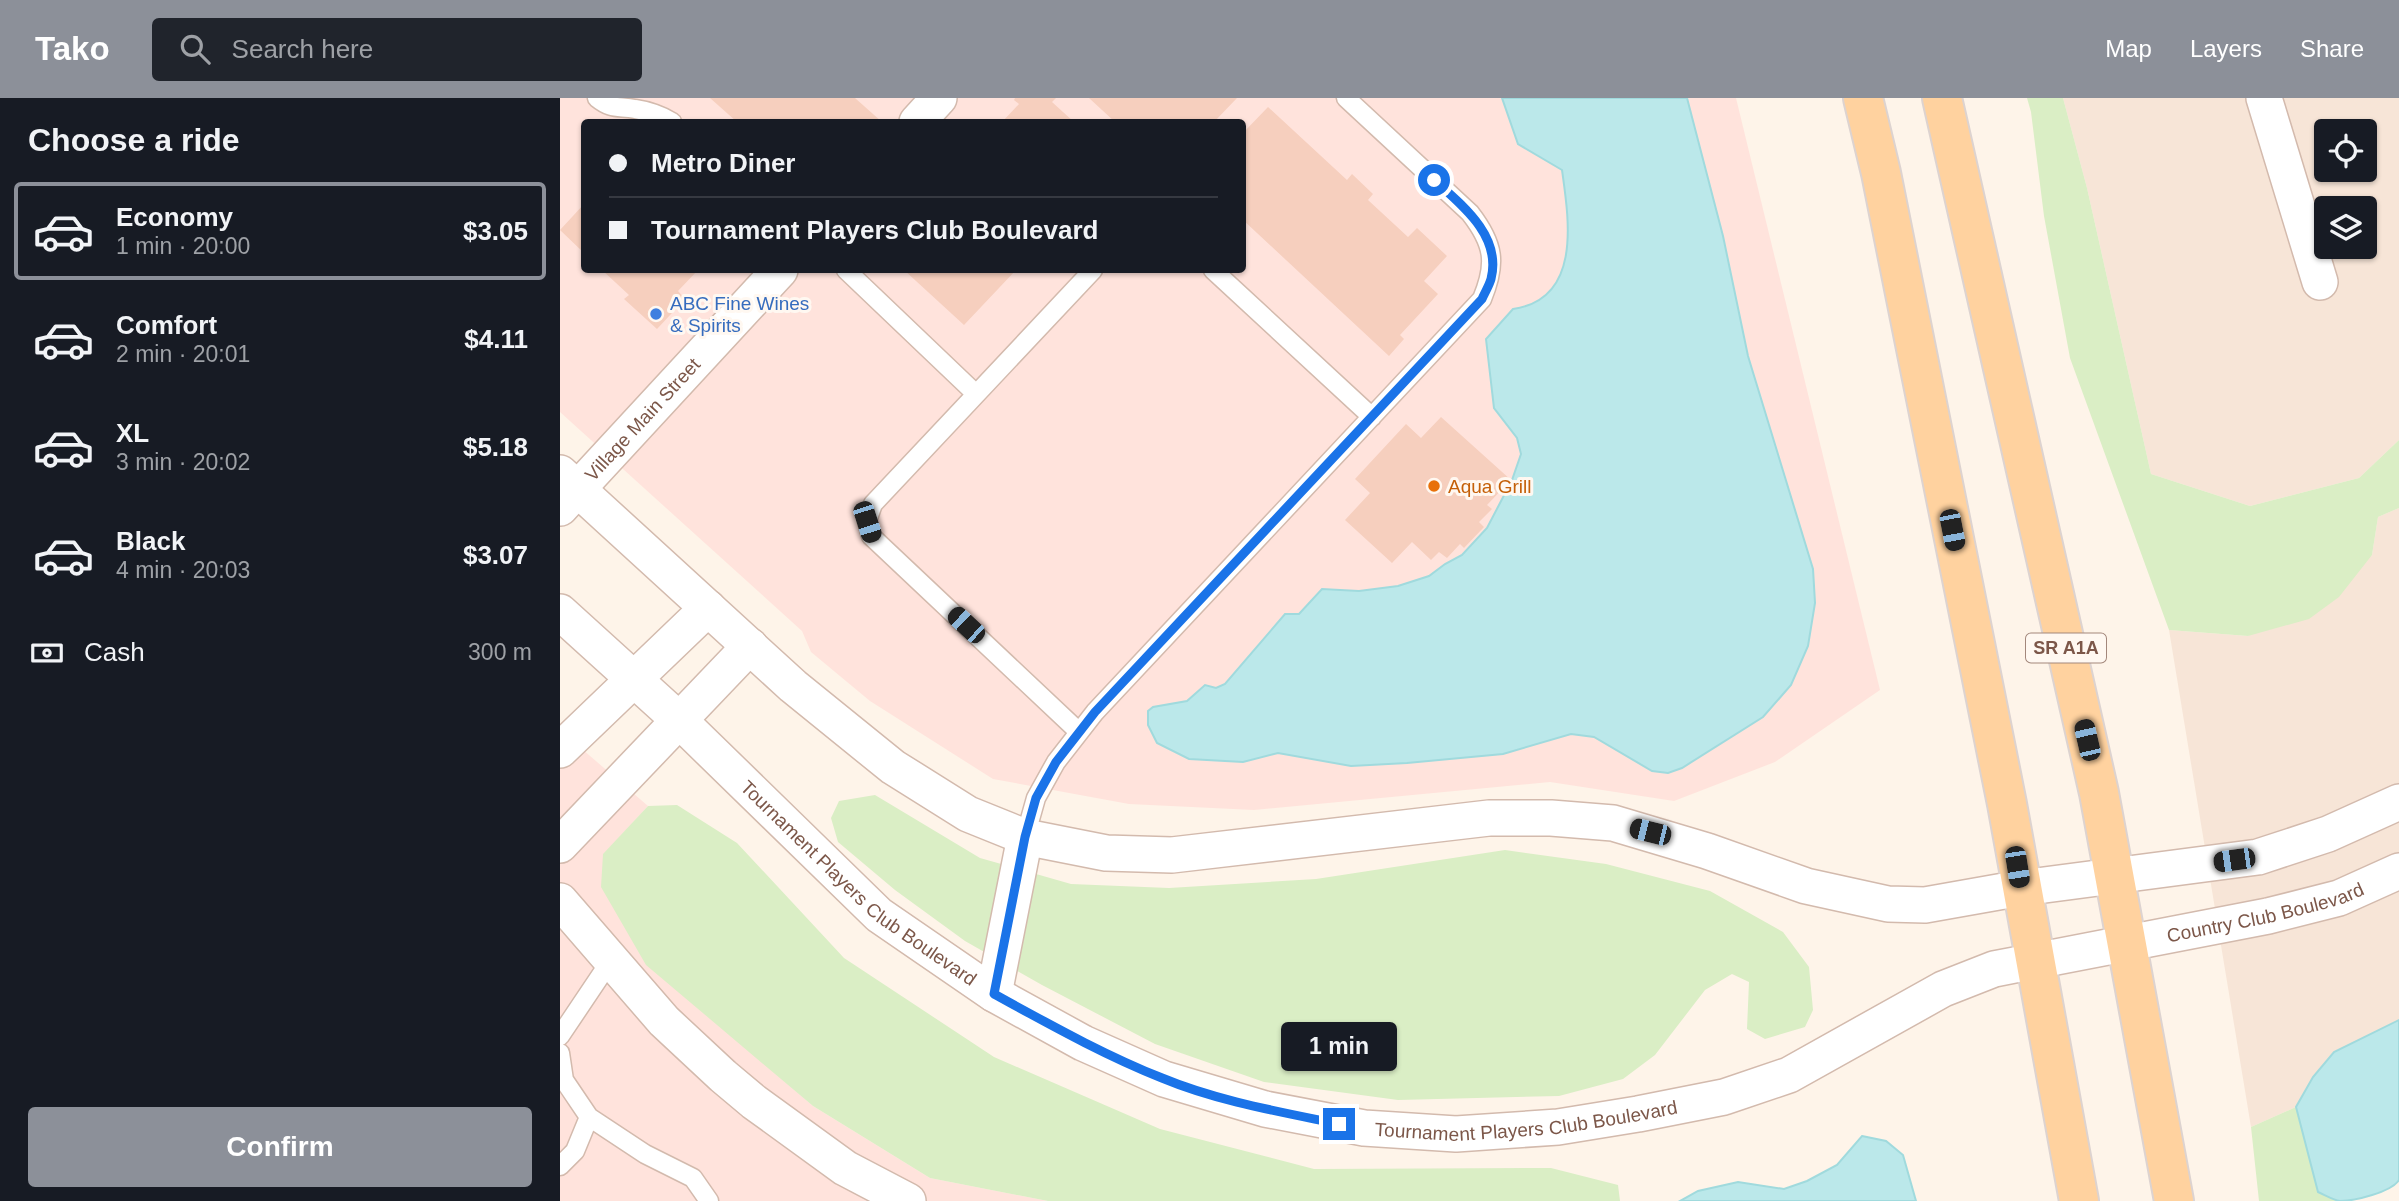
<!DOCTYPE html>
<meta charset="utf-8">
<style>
body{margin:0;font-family:Helvetica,sans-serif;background:#20242c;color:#f1f3f6;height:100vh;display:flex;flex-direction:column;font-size:26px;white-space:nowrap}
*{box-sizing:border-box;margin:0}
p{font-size:23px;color:#9ea1a6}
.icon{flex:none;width:38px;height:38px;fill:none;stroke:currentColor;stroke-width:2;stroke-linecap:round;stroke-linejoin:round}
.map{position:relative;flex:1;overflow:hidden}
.sheet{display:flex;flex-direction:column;background:#171b24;width:560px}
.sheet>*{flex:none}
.hud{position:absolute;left:21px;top:21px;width:665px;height:154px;border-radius:7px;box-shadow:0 2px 5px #0004;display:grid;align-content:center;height:154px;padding:0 28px;background:#171b24}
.buttons{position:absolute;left:1754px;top:21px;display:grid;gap:14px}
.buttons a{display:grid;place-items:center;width:63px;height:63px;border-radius:7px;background:#171b24;box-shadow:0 2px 5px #0004;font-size:35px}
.end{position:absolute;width:32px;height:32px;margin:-16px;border:9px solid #1a73e8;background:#fff;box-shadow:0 0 0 4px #fff}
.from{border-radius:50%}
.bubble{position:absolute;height:49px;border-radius:7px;background:#171b24;box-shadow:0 2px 5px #0004;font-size:23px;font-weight:800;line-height:49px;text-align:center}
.car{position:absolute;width:21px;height:42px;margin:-21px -10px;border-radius:9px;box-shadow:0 0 5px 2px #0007;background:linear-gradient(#222 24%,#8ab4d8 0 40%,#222 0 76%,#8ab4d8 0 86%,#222 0)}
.hud b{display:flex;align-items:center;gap:24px;height:66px;font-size:26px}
.hud b+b{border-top:2px solid #363941}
.hud i{width:18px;height:18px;background:#f1f3f6}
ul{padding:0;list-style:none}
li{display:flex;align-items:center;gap:21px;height:98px;margin:0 14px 10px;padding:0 14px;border:4px solid transparent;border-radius:7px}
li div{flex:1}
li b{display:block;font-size:26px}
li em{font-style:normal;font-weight:800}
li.selected{border-color:#8c9099}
li>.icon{width:63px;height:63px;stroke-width:1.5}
h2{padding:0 28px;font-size:32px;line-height:84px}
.pay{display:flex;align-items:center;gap:18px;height:77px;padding:0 28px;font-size:26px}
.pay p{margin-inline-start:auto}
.action{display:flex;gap:14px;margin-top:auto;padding:14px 28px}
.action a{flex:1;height:80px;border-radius:7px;background:#8c9099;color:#fff;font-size:28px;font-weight:800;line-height:80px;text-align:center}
header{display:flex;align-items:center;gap:42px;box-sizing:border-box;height:98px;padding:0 35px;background:#8c9099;color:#fff}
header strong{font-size:33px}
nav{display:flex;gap:38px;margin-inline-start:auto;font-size:24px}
.search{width:490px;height:63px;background:#20242c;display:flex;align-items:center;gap:18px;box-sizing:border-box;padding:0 24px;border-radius:7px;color:#9ea1a6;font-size:26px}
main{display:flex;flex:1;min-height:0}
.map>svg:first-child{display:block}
.residential{fill:#f7e5d7;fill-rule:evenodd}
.commercial{fill:#ffe3dc;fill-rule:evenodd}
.green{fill:#daeec5}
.water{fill:#bbe8ea;stroke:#a0dadd;stroke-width:2}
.building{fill:#f6cfbe}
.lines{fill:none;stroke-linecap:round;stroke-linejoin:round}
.lane-casing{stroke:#d3baad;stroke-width:21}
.street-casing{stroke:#d3baad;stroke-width:38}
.primary-casing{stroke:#ddd3d0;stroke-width:42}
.lane{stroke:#fff;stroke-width:18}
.street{stroke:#fff;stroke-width:35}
.primary{stroke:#ffd29f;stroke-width:38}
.route{stroke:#1a73e8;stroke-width:9}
.shop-dot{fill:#3f7fe0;stroke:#fff8f1;stroke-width:2.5}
.food-dot{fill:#e8710a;stroke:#fff8f1;stroke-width:2.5}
.labels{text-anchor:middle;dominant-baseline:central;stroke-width:6;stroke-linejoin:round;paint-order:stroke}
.shield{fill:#fff8f1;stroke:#a3877b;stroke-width:2}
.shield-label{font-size:18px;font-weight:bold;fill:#7c5749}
.shop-label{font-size:19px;fill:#366cbe;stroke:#fff8f1;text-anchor:start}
.street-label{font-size:19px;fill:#7c5749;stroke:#fff8f1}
.food-label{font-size:19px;fill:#c56008;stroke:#fff8f1;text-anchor:start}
</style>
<header>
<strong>Tako</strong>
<div class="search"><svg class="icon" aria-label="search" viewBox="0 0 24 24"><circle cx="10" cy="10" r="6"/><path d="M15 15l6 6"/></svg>Search here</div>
<nav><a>Map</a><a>Layers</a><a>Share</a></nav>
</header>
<main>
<section class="sheet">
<h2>Choose a ride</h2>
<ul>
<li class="selected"><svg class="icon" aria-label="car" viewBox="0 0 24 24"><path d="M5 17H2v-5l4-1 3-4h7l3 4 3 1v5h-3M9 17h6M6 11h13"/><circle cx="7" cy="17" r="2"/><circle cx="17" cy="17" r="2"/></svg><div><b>Economy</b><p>1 min · 20:00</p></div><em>$3.05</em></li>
<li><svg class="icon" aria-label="car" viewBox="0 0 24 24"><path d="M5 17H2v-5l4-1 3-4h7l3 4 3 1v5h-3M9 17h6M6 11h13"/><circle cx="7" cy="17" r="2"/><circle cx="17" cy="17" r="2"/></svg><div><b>Comfort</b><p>2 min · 20:01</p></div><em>$4.11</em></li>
<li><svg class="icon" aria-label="car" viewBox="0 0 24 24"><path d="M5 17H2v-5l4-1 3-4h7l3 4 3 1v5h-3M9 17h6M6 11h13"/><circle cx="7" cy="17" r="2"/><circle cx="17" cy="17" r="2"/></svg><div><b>XL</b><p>3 min · 20:02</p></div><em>$5.18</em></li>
<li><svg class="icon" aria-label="car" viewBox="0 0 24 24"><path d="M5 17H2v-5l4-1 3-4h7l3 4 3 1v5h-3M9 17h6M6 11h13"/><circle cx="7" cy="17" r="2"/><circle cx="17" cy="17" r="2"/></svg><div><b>Black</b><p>4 min · 20:03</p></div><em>$3.07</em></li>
</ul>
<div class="pay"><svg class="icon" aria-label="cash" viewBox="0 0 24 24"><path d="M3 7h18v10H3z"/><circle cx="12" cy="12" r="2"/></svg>Cash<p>300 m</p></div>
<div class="action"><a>Confirm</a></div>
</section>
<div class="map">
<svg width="1839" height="1103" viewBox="0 0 1839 1103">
<rect width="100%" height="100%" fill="#fef4e9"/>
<!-- residential -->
<path class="residential" d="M1503 0H1839V342L1799 380 1690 408 1591 376 1527 90ZM1766 33H1804V72H1766ZM1766 110H1804V149H1766Z
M1839 410V922L1774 954 1753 979 1736 1009 1691 1029 1609 532 1688 538 1812 457 1818 419Z"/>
<!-- commercial -->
<path class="commercial" d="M0 0H1176L1320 592 1215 664 1114 703 990 684 694 712 569 706 433 681 310 603 251 554 242 533 0 314ZM24 24H682V172H24Z
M0 632 88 708 44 756 173 939 253 1008 370 1080 488 1103H0Z"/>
<!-- green -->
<path class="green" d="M1467 0H1503L1527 90 1591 376 1690 408 1799 380 1839 342V410L1818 419 1812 457 1779 499 1749 521 1688 538 1609 532 1510 260 1484 118 1471 14Z
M315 697 420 760 511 786 609 790 756 781 945 752 1046 766 1150 793 1223 834 1249 869 1253 912 1245 929 1205 941 1187 931 1189 884 1172 876 1145 892 1095 957 1063 981 999 998 838 1002 704 984 595 946 482 887 405 843 335 792 278 744 271 720 279 703Z
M117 707 177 745 284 860 434 959 600 1031 754 1071 991 1070 1058 1087 1060 1103H488L370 1080 253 1008 86 867 41 789 43 756 88 708Z
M1736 1009 1758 1094 1779 1103H1699L1691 1029Z"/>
<!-- water -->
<path class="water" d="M942 0H1127L1163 138 1188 258 1253 471 1255 505 1248 548 1231 587 1203 619 1122 670 1108 675 1092 673 1034 639 1011 636 943 656 847 665 791 668 718 655 683 664 629 661 597 645 588 627V613L593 609 627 603 645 587 656 590 665 586 725 516H739L762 491 799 493 838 488 869 478 885 466 902 457 927 430 952 382 961 356 957 340 934 310 926 241 953 211C1022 201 1009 122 1002 72L958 46Z
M1839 922V1082C1831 1094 1795 1103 1780 1103 1773 1102 1765 1097 1758 1094L1736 1009 1753 979 1774 954Z
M1302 1038 1326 1043 1343 1057 1356 1103H1120L1138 1093 1178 1084 1224 1091 1247 1083 1277 1067Z"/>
<!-- building -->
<path class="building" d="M150 0H295L322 24H177Z
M455 0H496L492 4 514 24H442L459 6 454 2Z
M529 0H677L654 24H555Z
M708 9 787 82 792 76 813 96 808 102 848 139 857 130 887 158 864 183 878 196 840 237 844 241 829 258 682 121V36Z
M24 106V155L0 132Z
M42 172H138L118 193 125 201 97 231 64 201 69 197Z
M344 172H456L404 227Z
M881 319 951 382 927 407 932 411 919 424 924 429 904 450 900 446 887 460 879 454 871 462 852 444 832 465 785 422 810 395 795 381 846 326 861 340Z"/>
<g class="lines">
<defs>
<path id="lane" d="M37 0C52 12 58 8 75 11 89 13 100 17 112 24
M286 172 416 296
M653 172 812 319
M519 634 311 438 307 423 313 406 533 172
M465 739 476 700 496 664 535 614 922 201C937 165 934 146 910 115L786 0
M0 938 51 862
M0 955 4 982 29 1019 85 1056 133 1080 149 1103
M0 1068 15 1053 29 1019"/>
<g id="street">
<path d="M1704 0 1760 184"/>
<path d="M357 24 379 0"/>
<path d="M0 375 233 588 333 669 408 716 465 739 546 755 612 757 929 720H991L1053 725 1147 753 1246 788 1328 806 1365 807 1461 790 1698 759 1768 736 1839 704"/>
<path id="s1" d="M0 410 220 172"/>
<path id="s2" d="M0 514 119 622 319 817 434 896 523 945 604 981 705 1011 804 1030 896 1036 998 1029 1078 1016 1164 999 1229 977 1383 891 1434 871 1708 818 1779 800 1839 773"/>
<path d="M0 652 148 510"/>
<path d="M0 747 190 548"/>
<path d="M0 803 104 923 163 978 194 1004 285 1070 348 1103"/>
<path d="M434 896 465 739"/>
</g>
<path id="primary" d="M1303 0 1321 75 1447 706 1519 1103
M1382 0 1539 695 1614 1103"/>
</defs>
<!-- lane casing -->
<use href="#lane" class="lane-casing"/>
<!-- street casing -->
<use href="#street" class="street-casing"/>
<!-- primary casing -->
<use href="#primary" class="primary-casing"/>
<!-- lane -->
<use href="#lane" class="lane"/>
<!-- street -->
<use href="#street" class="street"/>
<!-- primary -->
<use href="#primary" class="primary"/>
</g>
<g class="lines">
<!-- route -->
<path class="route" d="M779 1026C721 1014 657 1003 602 980 544 957 489 926 434 896L465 739 476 700 496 664 535 614 922 201C925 194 929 188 931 181 942 138 902 107 874 82"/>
</g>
<!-- markers -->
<circle class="shop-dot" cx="96" cy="216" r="7"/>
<circle class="food-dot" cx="874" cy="388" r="7"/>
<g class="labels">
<!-- shield labels -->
<rect class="shield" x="1466" y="535.5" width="80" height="29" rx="5"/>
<g class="shield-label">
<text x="1506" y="550">SR A1A</text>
</g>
<!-- shop labels -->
<g class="shop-label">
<text x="110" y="205">ABC Fine Wines<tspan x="110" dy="22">&amp; Spirits</tspan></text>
</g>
<!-- street labels -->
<g class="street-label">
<text stroke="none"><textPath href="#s1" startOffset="121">Village Main Street</textPath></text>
<text stroke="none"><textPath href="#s2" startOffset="404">Tournament Players Club Boulevard</textPath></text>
<text stroke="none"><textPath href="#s2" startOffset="1916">Country Club Boulevard</textPath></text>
<text stroke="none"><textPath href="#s2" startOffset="1139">Tournament Players Club Boulevard</textPath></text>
</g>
<!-- food labels -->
<g class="food-label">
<text x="888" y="388">Aqua Grill</text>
</g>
</g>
</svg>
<div class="buttons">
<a><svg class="icon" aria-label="locate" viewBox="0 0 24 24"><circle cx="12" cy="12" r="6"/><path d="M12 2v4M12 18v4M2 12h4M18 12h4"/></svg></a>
<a><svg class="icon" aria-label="layers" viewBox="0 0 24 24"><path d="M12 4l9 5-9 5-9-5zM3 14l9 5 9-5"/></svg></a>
</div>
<i class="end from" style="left:874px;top:82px"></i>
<i class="end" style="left:779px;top:1026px"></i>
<div class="bubble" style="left:721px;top:924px;width:116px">1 min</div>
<i class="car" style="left:307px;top:424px;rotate:162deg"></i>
<i class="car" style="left:1392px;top:432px;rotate:169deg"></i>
<i class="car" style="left:406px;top:527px;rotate:313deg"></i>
<i class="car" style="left:1527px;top:642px;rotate:347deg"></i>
<i class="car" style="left:1090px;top:734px;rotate:284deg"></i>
<i class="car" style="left:1674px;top:762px;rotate:262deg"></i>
<i class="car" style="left:1457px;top:769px;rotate:171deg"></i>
<div class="hud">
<b><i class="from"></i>Metro Diner</b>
<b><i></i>Tournament Players Club Boulevard</b>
</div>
</div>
</main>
